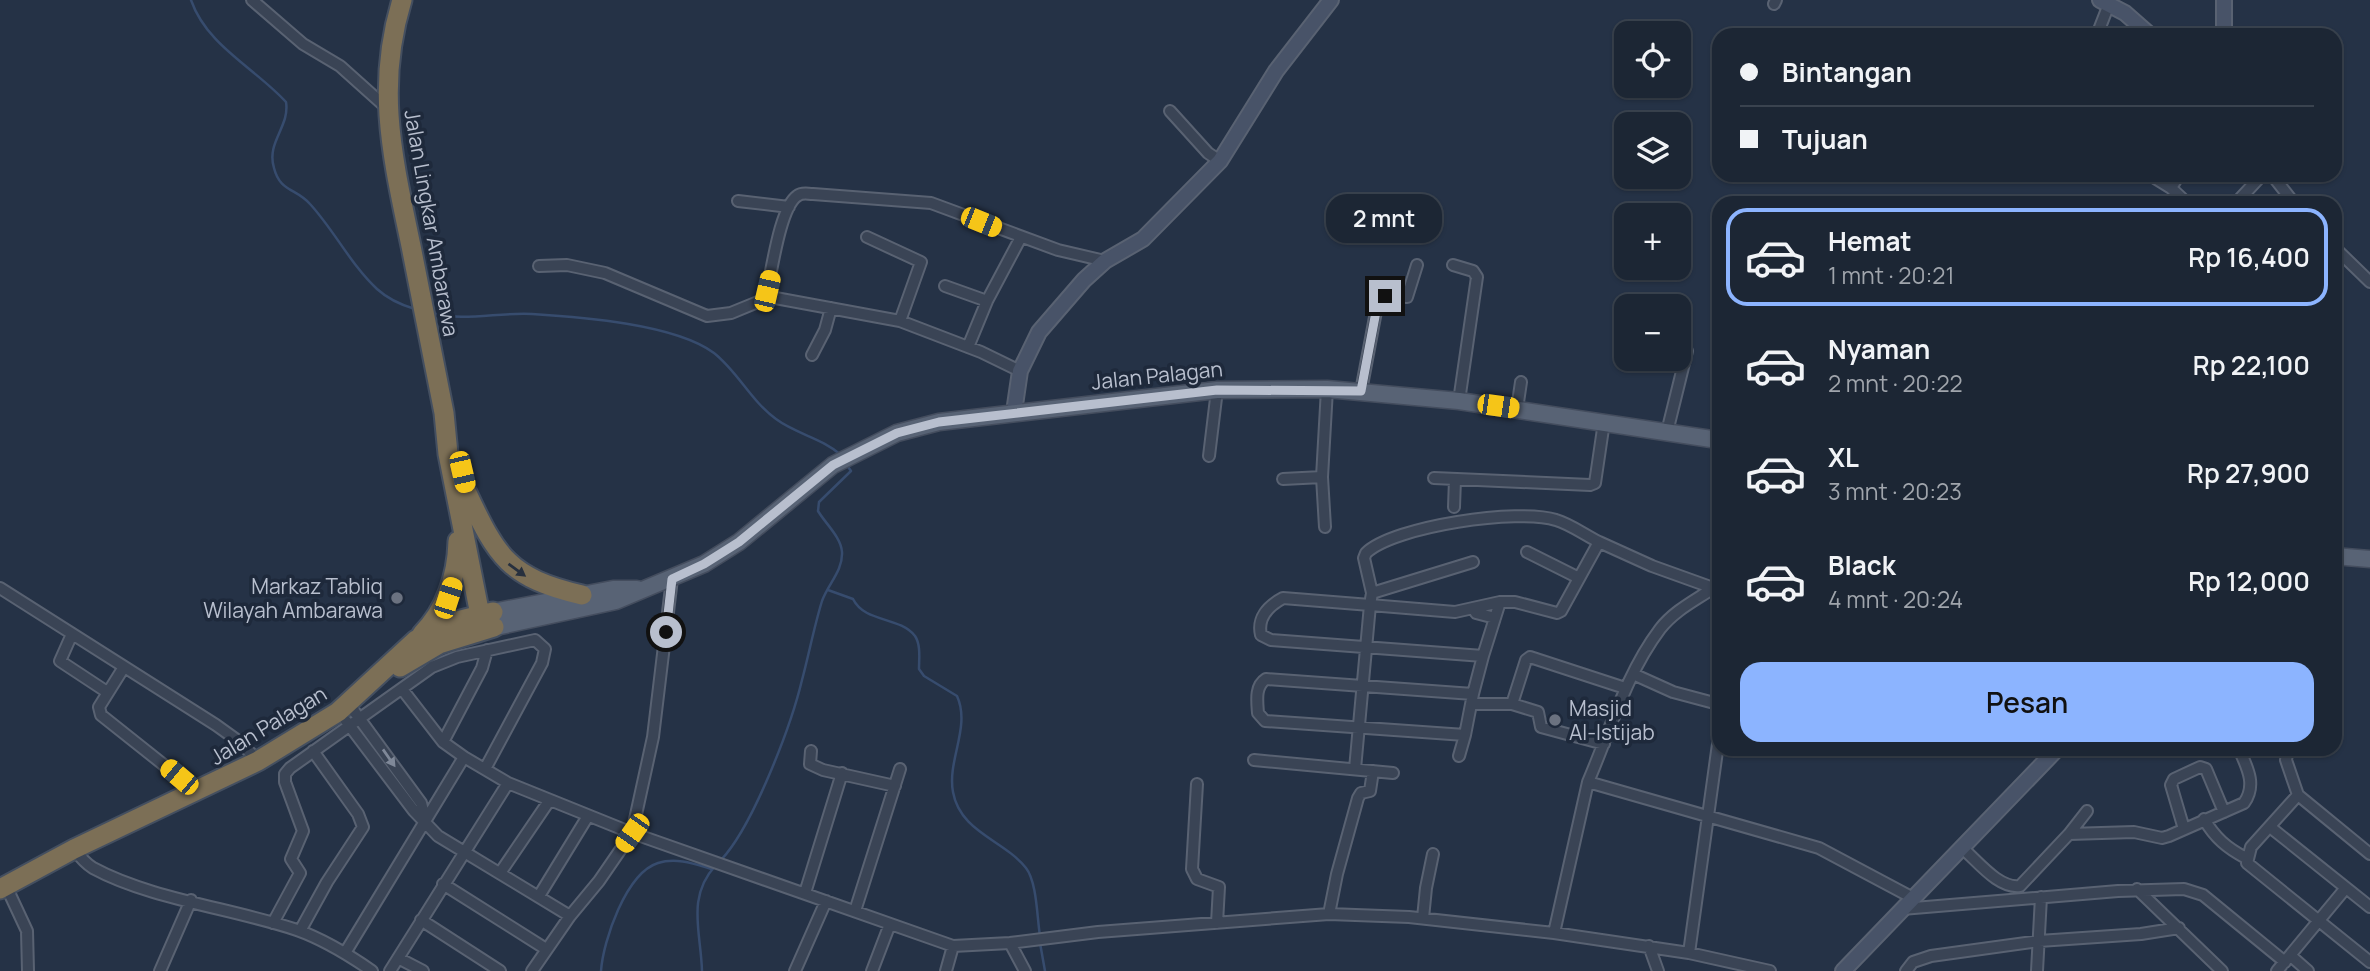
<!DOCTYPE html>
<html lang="id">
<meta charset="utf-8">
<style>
body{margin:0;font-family:Manrope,sans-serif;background:#252e3c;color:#f1f3f6;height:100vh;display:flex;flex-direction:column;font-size:26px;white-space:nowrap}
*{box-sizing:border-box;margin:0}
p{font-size:23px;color:#a0a5ac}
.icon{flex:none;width:38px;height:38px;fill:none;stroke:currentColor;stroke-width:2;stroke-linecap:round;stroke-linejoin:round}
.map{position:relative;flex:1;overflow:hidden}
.details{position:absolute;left:1712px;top:196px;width:630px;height:560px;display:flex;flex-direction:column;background:#1c2634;border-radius:21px;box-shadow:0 2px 5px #0004,0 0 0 2px #3a434f}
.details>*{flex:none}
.hud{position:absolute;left:1712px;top:28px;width:630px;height:154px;border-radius:21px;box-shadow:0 2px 5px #0004,0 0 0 2px #3a434f;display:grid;align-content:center;height:154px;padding:0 28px;background:#1c2634}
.tools{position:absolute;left:1614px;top:21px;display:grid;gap:14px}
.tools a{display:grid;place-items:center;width:77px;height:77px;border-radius:14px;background:#1c2634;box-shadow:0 2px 5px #0004,0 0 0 2px #3a434f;font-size:35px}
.end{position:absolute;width:32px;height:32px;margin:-16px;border:9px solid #b8bfce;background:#111;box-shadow:0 0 0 4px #111}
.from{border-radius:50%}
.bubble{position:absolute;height:49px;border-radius:21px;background:#1c2634;box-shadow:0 2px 5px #0004,0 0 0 2px #3a434f;font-size:23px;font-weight:600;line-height:49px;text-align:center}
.car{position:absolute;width:21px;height:42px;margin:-21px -10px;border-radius:9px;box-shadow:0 0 5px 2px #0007;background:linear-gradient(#f5c518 24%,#345 0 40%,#f5c518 0 76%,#345 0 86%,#f5c518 0)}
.hud b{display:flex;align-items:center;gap:24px;height:66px;font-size:26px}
.hud b+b{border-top:2px solid #3a434f}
.hud i{width:18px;height:18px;background:#f1f3f6}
ul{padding:12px 0 0;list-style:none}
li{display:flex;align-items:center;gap:21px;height:98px;margin:0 14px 10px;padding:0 14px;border:4px solid transparent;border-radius:21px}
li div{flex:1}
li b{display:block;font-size:26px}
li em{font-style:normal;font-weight:600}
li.on{border-color:#8cb4ff}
li>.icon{width:63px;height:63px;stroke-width:1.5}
.primary-button{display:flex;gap:14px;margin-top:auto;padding:14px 28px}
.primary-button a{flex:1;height:80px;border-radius:21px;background:#8cb4ff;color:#111;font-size:28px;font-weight:600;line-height:80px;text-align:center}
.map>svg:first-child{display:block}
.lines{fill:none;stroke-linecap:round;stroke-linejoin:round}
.stream{stroke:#374c6e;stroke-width:2.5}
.street-casing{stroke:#596272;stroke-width:14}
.secondary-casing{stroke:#596272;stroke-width:18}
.primary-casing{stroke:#444d5e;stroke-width:19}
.highway-casing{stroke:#444f60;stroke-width:23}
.street{stroke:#3a4455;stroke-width:10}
.secondary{stroke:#485368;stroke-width:14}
.primary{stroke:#586375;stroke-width:16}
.highway{stroke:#7c6f56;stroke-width:19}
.oneway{fill:#27303e}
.oneway2{fill:#7f8898}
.route{stroke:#b8bfce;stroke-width:9}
.worship-dot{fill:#6b7280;stroke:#1e293b;stroke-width:2.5}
.labels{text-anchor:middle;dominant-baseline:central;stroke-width:7;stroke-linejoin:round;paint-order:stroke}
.street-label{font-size:21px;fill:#b8bfce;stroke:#1e293b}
.poi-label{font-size:21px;fill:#b8bfce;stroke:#1e293b;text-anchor:end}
</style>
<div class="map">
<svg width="2370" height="971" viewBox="0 0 2370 971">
<rect width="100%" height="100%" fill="#253246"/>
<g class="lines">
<!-- stream -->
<path class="stream" d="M191 0C207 46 255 68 286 102 290 127 266 142 274 168 280 192 296 188 310 204 334 230 351 265 377 289 388 299 401 305 415 309
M431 313C464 322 498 312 532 314 581 317 675 324 714 353 738 372 751 401 776 419 796 434 822 438 841 455
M828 590 853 599C865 623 899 616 915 636 921 645 919 659 919 669L924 676 957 696C971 727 947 760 953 792 960 832 1004 840 1026 868 1037 882 1037 918 1040 936
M721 860C753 826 791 726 802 680 809 654 814 627 822 601 828 584 843 571 842 552 841 537 825 523 818 511L819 502 851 471 846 464
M1040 943 1045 971
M601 971C603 941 626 873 658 863 676 857 695 864 712 869
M702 971C701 932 686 897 716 865"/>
<defs>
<path id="street" d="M252 0 303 44 340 66 388 109
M1774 4 1776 0
M2097 35 2109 4
M1170 111 1208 153 1220 161
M2150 175 2171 188
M2179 175 2171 188 2187 203
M2272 175 2294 203
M738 201 789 207
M2236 203 2262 175
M867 237 921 262 900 321
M2334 247 2370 282
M1453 265 1473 271 1477 277 1459 401
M539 266 567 265 605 273 707 316 731 313 770 297
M945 286 987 301
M968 347 987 301 1021 237
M812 355 825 330 831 308
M1020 371 981 352 900 321 770 297 767 291C772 270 780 208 797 196 802 192 807 194 813 194L931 203 1058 250 1105 261
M1361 391 1378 301 1385 296 1407 297 1417 265
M1517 409 1521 382
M1667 432 1687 351 1683 342 1678 341
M1209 456 1217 390
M1434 478 1590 485 1595 483 1604 422
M1283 479 1322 477
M1454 507 1455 479
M1325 527 1322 477 1327 389
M1527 552 1579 578
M1473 562 1372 593 1370 605 1283 598C1268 606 1257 618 1261 635L1271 640 1483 656 1500 602
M672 579 653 737 632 833 953 946 1010 943 1098 932 1329 914 1409 917 1554 933
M0 588 216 725 241 743 258 761
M1712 589C1694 601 1674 611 1660 629 1626 674 1610 731 1588 782L1819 848 1913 898
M1372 593 1364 558 1366 553C1394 526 1519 508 1556 520 1570 524 1585 535 1599 542
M1473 608 1476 613 1495 618
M72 634 60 661 107 692
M124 667 99 707 101 715 179 777 194 794
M1633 674 1673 692 1718 704
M402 689 443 742 464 757 508 783 632 833 599 881 570 916
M1473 694 1465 735 1265 721 1258 713C1257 700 1255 686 1266 679L1473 694 1483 656
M348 703 421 803 426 822
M1471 704H1512L1538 712 1541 727 1604 744
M1512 704 1526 660 1530 657 1625 688
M346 721 414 811 438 836 570 916 532 971
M443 742 482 668 487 650
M1718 744 1689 953 1770 971
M2288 749 2286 760 2298 795 2370 854
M811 751 810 764 823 770 895 786
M1459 756 1465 735
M1254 760 1393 773
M1355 769 1370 605 1455 612 1500 602H1515L1557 613 1561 611 1599 542 1652 566 1716 589
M1588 782 1554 933 1689 953
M1197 784 1192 869 1197 879 1219 887 1217 923
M2298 795 2251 847 2247 863 2370 962
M2204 819C2215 838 2227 848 2246 858
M2270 827 2370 907
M2184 829 2171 785 2174 779 2200 767 2206 769 2224 812
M2069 834 2087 811
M1961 847C1977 860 1998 889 2020 886L2069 834 2134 832 2162 838 2169 836 2244 803C2257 785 2247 767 2239 749
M74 849C80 857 85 863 93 868 150 899 235 909 297 930 325 940 349 955 372 971
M500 873 549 801
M443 884 546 949
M6 886 27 931 28 971
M2137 889 2222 971
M805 893 842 773
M539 896 588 816
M1902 909 2118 891 2184 889 2203 895 2285 962
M855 911 900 769
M1329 914 1337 874 1358 798 1361 793 1370 791 1373 771
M1423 918 1426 888 1433 854
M421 920 500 971
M273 923 300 873 291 859 303 831 285 782V774L290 768 432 667 457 657 535 640 545 649 542 663 485 769
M300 931 327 882 363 827 358 814 313 751
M1010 943 1025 971
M1649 946 1658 971
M345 953 464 757
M2291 956 2308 971
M398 958 423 971
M160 971 191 900
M390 971 508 783
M795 971 826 901
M872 971 890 924
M946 971 953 946
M1906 971 1913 962 1931 956 2039 941 2141 934 2179 928
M2037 971 2041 897
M2277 971 2345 889"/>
<path id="secondary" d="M2100 0 2125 13 2150 35
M2224 0V35
M1014 412 1020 371 1039 332 1084 280 1105 261 1143 239 1220 161 1276 71 1331 0
M1843 971 2057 749"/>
<path id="primary" d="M2334 556 2370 559
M493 612 613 589H637
M496 627 616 601 704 564 739 542 833 465 897 433 939 422 1217 390 1327 389 1459 401 1718 440"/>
<path id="highway" d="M402 0C375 88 393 159 411 246 422 302 433 357 444 413L448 454 483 630
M467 493C497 557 509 578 582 595
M422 634C447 608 457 577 458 541
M400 667 439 644 494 627
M0 889 74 849 258 761 338 712 416 640 461 620 493 612"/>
</defs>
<!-- street casing -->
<use href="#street" class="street-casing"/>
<!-- secondary casing -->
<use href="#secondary" class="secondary-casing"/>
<!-- primary casing -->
<use href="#primary" class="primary-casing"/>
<!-- highway casing -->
<use href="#highway" class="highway-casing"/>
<!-- street -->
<use href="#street" class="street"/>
<!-- secondary -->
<use href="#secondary" class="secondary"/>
<!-- primary -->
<use href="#primary" class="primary"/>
<!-- highway -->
<use href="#highway" class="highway"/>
</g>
<!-- one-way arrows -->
<defs><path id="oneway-solid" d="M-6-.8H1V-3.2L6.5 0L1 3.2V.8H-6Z" transform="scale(1.75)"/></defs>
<use class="oneway" href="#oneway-solid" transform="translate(517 570) rotate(36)"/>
<use class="oneway2" href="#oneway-solid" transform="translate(389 758) rotate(55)"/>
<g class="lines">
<!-- route -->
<path class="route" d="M666 632 672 579 704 564 739 542 833 465 897 433 939 422 1217 390 1361 391 1378 301 1385 296"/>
</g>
<!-- markers -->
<g class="worship-dot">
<circle cx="397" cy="598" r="7"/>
<circle cx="1555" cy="720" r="7"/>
</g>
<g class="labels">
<!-- street labels -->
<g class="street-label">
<text transform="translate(432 223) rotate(80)">Jalan Lingkar Ambarawa</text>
<text transform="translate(1157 375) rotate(-6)">Jalan Palagan</text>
<text transform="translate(268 725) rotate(-31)">Jalan Palagan</text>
</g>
<!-- poi labels -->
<g class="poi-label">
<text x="383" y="586">Markaz Tabliq<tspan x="383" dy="24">Wilayah Ambarawa</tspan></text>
<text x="1569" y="708" text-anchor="start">Masjid<tspan x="1569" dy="24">Al-Istijab</tspan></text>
</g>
</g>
</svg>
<div class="tools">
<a><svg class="icon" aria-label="locate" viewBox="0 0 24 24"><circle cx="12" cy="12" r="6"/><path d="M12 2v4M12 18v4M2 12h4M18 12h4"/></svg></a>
<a><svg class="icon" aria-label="layers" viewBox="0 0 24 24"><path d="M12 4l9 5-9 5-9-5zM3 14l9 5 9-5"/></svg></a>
<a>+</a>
<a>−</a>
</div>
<i class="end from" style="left:666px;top:632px"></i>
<i class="end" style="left:1385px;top:296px"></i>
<div class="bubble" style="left:1326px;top:194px;width:116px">2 mnt</div>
<i class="car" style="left:981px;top:222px;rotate:112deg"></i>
<i class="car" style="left:767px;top:291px;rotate:13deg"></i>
<i class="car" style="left:1498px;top:406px;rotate:98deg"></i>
<i class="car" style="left:462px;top:472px;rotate:167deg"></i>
<i class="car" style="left:448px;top:598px;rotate:18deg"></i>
<i class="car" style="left:179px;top:777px;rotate:310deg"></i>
<i class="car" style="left:632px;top:833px;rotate:215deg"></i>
<div class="hud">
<b><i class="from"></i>Bintangan</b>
<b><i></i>Tujuan</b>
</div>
<section class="details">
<ul>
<li class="on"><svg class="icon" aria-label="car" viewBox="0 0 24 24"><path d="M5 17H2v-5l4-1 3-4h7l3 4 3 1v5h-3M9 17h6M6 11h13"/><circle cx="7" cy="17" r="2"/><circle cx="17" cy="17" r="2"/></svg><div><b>Hemat</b><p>1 mnt · 20:21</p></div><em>Rp 16,400</em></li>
<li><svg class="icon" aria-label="car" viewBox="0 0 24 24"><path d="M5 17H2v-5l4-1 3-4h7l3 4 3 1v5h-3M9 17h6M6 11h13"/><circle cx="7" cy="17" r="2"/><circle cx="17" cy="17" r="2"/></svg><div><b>Nyaman</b><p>2 mnt · 20:22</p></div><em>Rp 22,100</em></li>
<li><svg class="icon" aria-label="car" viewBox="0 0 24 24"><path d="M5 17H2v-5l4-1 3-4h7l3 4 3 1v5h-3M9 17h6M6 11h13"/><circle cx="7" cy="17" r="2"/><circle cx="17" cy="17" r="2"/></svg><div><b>XL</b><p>3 mnt · 20:23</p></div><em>Rp 27,900</em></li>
<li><svg class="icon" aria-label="car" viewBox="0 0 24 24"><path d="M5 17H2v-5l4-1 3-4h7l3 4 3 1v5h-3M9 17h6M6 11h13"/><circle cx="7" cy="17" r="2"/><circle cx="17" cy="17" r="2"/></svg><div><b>Black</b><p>4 mnt · 20:24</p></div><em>Rp 12,000</em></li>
</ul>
<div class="primary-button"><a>Pesan</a></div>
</section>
</div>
